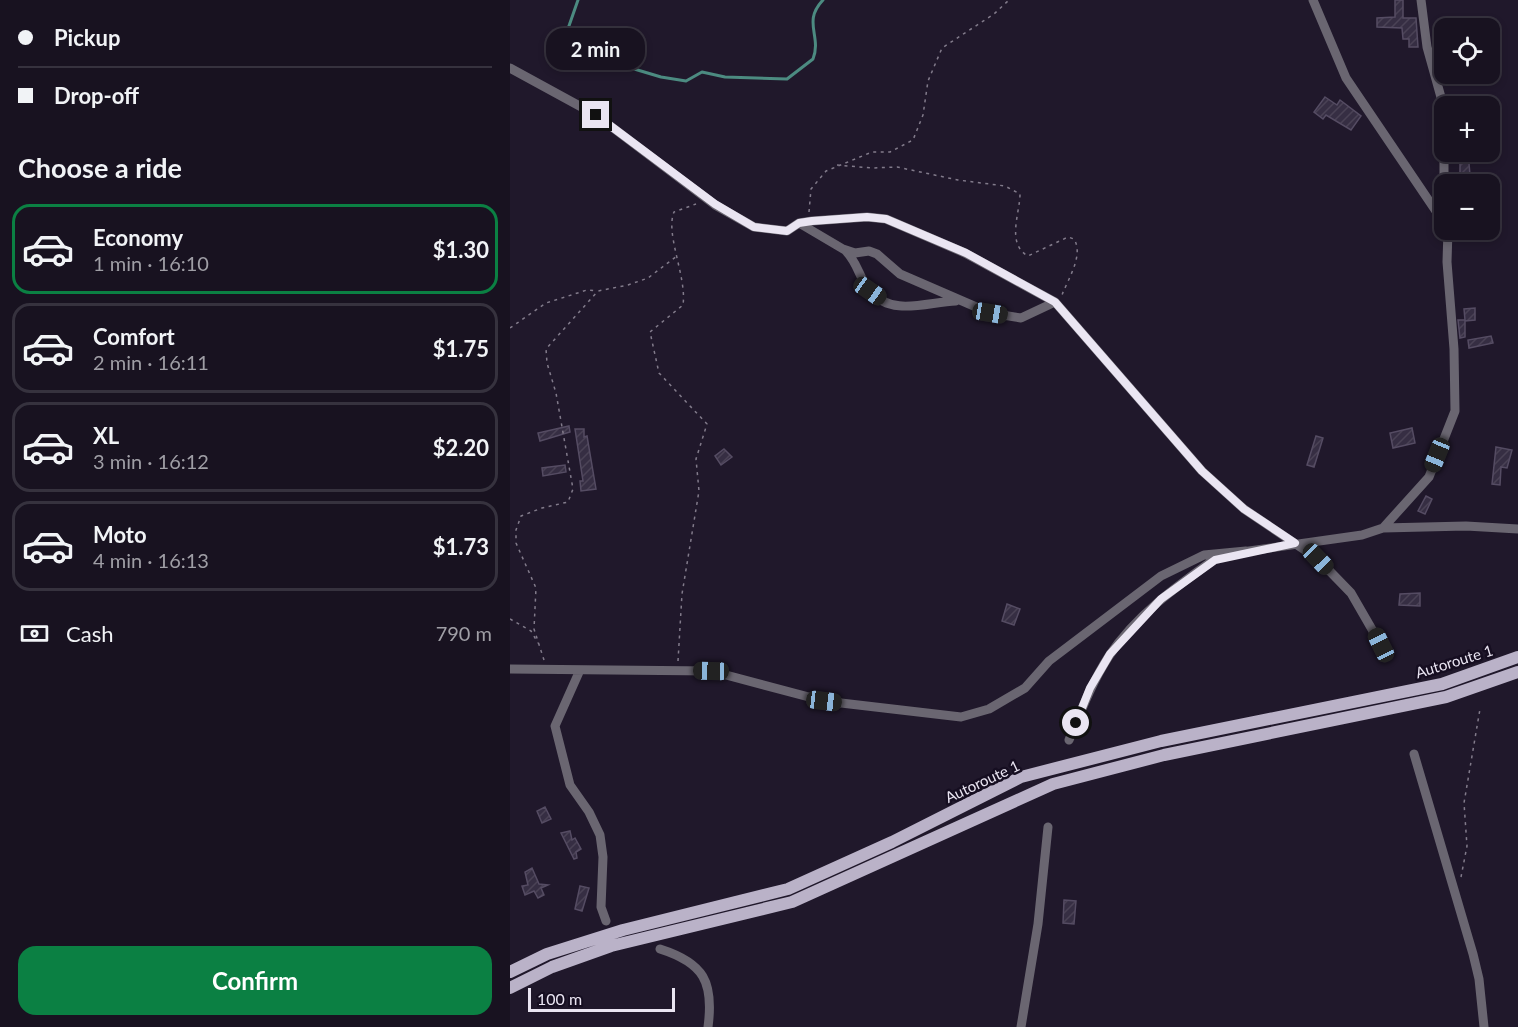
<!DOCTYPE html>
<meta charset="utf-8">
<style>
body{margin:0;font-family:Lato,sans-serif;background:#25202d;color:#f1f3f6;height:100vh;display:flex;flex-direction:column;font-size:22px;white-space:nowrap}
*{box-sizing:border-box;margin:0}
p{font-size:20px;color:#9f9ea5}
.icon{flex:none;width:33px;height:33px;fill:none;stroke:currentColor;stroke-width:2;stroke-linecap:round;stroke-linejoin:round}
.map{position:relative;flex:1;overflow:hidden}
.details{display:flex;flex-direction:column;background:#181220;width:510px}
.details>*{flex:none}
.hud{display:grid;align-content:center;height:132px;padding:0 18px;background:#181220}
.buttons{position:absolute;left:924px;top:18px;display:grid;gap:12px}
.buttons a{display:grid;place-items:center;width:66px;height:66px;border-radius:12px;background:#181220;box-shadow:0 3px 9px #0003,0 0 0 2px #36323e;font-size:30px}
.scale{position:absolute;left:18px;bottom:15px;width:147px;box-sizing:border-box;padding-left:6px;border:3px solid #eae5f2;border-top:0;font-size:16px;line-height:21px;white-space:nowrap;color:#eae5f2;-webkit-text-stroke:4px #160e21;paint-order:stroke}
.end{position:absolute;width:27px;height:27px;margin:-14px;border:8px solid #eae5f2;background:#111;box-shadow:0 0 0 3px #111}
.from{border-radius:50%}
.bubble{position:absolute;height:42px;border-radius:18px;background:#181220;box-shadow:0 3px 9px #0003,0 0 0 2px #36323e;font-size:20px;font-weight:700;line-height:42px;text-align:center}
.car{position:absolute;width:18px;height:36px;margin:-18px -9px;border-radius:8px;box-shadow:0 0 4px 2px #0007;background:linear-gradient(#222 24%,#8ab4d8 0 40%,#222 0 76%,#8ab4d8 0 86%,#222 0)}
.hud b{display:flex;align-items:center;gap:21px;height:57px;font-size:22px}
.hud b+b{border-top:2px solid #36323e}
.hud i{width:15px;height:15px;background:#f1f3f6}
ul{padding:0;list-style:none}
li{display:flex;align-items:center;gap:18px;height:90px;margin:0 12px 9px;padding:0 6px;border:3px solid #36323e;border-radius:18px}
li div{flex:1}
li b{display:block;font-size:22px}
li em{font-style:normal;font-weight:700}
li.current{border-color:#0b8043}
li>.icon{width:54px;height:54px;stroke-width:1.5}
h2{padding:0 18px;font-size:27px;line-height:72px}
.pay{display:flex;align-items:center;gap:15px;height:66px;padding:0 18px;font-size:22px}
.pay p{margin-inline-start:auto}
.action{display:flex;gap:12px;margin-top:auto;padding:12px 18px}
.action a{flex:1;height:69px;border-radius:18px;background:#0b8043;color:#fff;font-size:24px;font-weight:700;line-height:69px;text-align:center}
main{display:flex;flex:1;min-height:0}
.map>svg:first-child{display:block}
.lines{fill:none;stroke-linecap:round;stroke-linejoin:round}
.stream{stroke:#4c8b81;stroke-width:3}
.building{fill:url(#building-hatch);stroke:#554c63;stroke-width:1.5}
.path{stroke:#827b8b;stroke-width:1.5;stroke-dasharray:3 4.5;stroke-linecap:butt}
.minor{stroke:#6a6671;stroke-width:9}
.major{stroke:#bab2c8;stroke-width:12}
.route{stroke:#eae5f2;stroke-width:8}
.labels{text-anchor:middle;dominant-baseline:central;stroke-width:5;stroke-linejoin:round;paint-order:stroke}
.street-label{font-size:15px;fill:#eae5f2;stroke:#160e21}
</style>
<main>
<section class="details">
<div class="hud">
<b><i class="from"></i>Pickup</b>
<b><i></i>Drop-off</b>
</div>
<h2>Choose a ride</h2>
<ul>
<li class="current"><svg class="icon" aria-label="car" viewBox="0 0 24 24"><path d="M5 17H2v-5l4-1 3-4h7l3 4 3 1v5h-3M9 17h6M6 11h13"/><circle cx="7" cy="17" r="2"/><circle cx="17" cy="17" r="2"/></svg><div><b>Economy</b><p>1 min · 16:10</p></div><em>$1.30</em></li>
<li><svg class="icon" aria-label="car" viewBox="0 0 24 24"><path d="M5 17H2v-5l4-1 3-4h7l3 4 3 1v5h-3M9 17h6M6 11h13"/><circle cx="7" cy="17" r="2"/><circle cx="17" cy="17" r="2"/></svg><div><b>Comfort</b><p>2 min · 16:11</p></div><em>$1.75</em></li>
<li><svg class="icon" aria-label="car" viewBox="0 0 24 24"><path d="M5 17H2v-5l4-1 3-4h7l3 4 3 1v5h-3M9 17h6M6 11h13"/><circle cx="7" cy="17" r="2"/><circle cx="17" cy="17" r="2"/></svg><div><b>XL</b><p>3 min · 16:12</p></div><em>$2.20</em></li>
<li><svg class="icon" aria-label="car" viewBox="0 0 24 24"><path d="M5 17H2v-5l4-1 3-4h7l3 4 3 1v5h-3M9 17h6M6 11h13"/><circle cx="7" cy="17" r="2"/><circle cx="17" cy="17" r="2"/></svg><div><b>Moto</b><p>4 min · 16:13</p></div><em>$1.73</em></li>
</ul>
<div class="pay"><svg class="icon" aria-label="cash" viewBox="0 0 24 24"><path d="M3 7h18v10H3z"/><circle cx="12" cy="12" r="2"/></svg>Cash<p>790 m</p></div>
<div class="action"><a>Confirm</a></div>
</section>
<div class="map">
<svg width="1008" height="1027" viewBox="0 0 1008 1027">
<defs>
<pattern id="building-hatch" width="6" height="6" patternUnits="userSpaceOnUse" patternTransform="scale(1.5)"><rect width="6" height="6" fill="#362e43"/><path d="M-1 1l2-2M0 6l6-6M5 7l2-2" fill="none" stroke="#4a4255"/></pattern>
</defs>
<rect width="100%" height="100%" fill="#20182b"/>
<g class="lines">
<!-- stream -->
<path class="stream" d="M68 0 53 43 54 48 151 77 176 81 192 72 215 77 277 79 303 59C312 36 292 22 313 0"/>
</g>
<!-- building -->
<path class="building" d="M885 0H893V18H906L908 47H899V39H893L892 28 867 27V18L885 17Z
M815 97 827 105 830 100 851 116 841 130 816 115 813 119 804 112Z
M950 152H958L960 175H950Z
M965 308V320L955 321V337L950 338 948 320H955L954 309Z
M981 336 983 343 959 348 958 340Z
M59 426 60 432 30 441 28 433Z
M902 428 905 443 883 448 880 433Z
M65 429H74V437L77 436 86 489 71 491 70 481H73Z
M806 436 813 438 804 467 797 465Z
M986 447 1002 450 997 468 991 467 990 485 982 484Z
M214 449 222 457 211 465 205 456Z
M55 465 56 472 33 476 32 468Z
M916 496 922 499 915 514 908 511Z
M910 593V606L889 605 890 594Z
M497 604 510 609 504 625 492 621Z
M35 807 41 819 32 823 27 811Z
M60 831 62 840 65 838 71 849 66 852 67 858 64 859 51 833Z
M22 868 29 884 38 885 31 888 34 895 28 898 24 891 15 895 12 886 18 885 15 872Z
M70 886 79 888 72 911 65 909Z
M554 900 566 901 564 924 553 923Z"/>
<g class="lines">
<!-- path -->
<path class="path" d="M327 165 362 168 387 167 448 180 495 186 510 194C510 213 496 244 518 256L558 237 564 239C574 255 558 279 552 295
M299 212 301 189 316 171 362 152H380L403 140 413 115 418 81 432 48 484 14 499 0
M0 328 36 303 77 290 87 291
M0 619 21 631 28 643
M34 660 24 629 26 588 6 543V530L11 516 32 508 58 502 63 489 46 393 37 363 36 349 88 291 118 285 138 278 167 256
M168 661 172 594 189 491 186 459 197 424 149 373 140 332 173 305C177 277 155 234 164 212L186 204
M951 877 957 846 954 803 970 709"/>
<!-- minor -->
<path class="minor" d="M803 0 836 78 934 223
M911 0 917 47 934 108V209
M0 68 86 115 205 205 244 227 277 231 289 223 302 221 357 217 376 219 455 253 545 302 692 471 734 509 808 559 841 593 871 645
M289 223 333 249 345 253 359 251 367 254 390 274 480 313 511 318 545 302
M335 250C349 264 349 279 360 291 382 317 417 302 446 301
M873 528 956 526 1008 529
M732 552 852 535 873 528 919 477 945 411 944 349 937 262 938 230
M0 669 201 671 314 701 451 717 479 709 515 688 539 661 651 576 694 555 736 551
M70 670 45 726 60 785 79 812 90 835 93 857 91 907 96 921
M559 740C571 711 582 682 599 656 625 616 667 586 705 559L713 557
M904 754 963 954 969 979 974 1027
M150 949C194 963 204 982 198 1027
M511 1027 528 924 538 827"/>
<!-- major -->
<path class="major" d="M0 972 37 954 113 930 278 889 382 842 511 777 651 741 932 684 1008 657
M0 988 42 967 101 946 282 902 543 784 654 755 936 697 1008 672"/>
</g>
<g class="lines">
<!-- route -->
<path class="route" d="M86 115 205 204 244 227 277 231 289 223 302 221 357 217 376 219 456 253 545 302 692 471 734 509 785 543 705 560 651 599 600 654 580 688 566 723"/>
</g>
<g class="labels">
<!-- street labels -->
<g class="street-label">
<text transform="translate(944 661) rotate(-17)">Autoroute 1</text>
<text transform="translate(472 781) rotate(-25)">Autoroute 1</text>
</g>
</g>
</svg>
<div class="buttons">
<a><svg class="icon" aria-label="locate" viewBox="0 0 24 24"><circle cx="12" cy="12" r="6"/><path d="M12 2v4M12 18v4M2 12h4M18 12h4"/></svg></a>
<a>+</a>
<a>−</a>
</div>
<div class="scale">100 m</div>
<i class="end from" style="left:566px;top:723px"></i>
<i class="end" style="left:86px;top:115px"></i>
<div class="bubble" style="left:36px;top:28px;width:99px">2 min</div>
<i class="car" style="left:360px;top:291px;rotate:125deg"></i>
<i class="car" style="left:480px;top:313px;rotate:99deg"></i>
<i class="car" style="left:927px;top:455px;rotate:202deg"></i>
<i class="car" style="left:808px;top:559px;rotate:136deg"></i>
<i class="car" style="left:871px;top:645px;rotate:334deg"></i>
<i class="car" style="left:201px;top:671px;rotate:271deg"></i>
<i class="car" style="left:314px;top:701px;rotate:97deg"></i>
</div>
</main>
